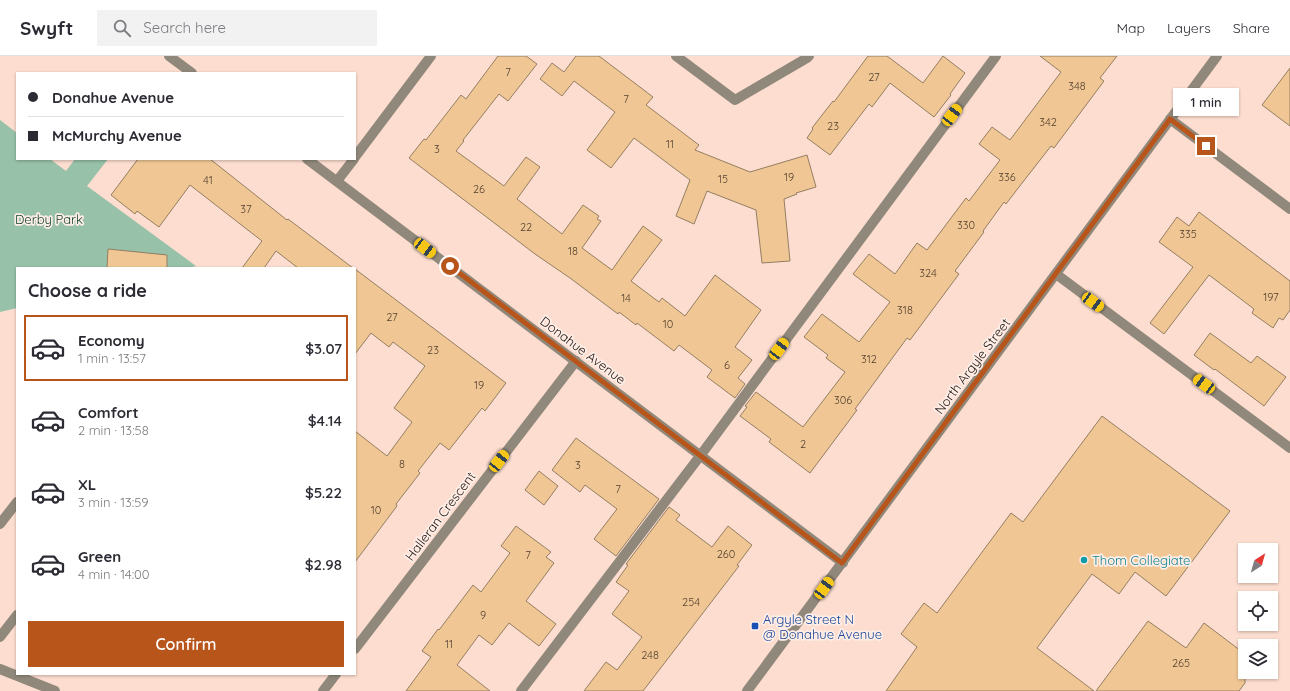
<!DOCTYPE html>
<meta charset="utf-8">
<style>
body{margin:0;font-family:Quicksand,sans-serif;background:#f2f2f3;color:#2b2b33;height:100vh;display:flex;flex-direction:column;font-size:15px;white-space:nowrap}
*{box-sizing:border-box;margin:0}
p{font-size:13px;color:#7c7c81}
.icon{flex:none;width:22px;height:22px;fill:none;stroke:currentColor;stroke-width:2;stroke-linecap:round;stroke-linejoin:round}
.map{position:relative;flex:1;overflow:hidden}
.panel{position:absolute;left:16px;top:211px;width:340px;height:408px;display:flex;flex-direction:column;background:#fff;border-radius:0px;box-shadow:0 1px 3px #0004}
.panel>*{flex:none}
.banner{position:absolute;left:16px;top:16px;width:340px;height:88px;border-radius:0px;box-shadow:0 1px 3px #0004;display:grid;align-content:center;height:88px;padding:0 12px;background:#fff}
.needle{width:26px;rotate:37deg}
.controls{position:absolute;left:1238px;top:487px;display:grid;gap:8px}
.controls a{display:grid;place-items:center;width:40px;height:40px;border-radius:0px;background:#fff;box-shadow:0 1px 3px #0004;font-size:20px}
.end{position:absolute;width:18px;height:18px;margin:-9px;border:5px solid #b8551b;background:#fff;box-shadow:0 0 0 2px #fff}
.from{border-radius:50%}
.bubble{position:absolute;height:28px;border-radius:0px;background:#fff;box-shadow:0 1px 3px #0004;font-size:13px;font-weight:600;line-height:28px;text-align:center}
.car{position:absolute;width:12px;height:24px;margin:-12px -6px;border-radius:5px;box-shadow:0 0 3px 1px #0007;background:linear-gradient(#f5c518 24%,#345 0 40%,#f5c518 0 76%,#345 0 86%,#f5c518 0)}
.banner b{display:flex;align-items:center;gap:14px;height:38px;font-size:15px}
.banner b+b{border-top:1px solid #e1e1e2}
.banner i{width:10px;height:10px;background:#2b2b33}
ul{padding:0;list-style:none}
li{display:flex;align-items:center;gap:12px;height:66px;margin:0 8px 6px;padding:0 4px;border:2px solid transparent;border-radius:0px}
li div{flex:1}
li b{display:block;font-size:15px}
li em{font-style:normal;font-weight:600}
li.current{border-color:#b8551b}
li>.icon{width:36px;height:36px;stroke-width:1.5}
h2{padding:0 12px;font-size:18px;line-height:48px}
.cta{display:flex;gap:8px;margin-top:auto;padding:8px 12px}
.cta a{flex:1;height:46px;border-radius:0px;background:#b8551b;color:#fff;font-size:16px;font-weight:600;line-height:46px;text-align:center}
header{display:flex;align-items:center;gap:24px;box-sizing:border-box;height:56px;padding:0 20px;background:#fff;border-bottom:1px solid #e1e1e2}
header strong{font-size:19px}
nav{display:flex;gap:22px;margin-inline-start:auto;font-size:14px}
.search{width:280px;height:36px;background:#f2f2f3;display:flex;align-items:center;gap:10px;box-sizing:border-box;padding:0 14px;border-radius:0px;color:#7c7c81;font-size:15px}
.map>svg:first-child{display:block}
.green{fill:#97c1a8}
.building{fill:#f0c794;stroke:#947e62}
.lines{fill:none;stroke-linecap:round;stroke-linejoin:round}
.service{stroke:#90887b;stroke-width:10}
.minor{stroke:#90887b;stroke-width:10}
.tertiary{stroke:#90887b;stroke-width:10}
.route{stroke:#b8551b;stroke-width:5}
.culture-dot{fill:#0f9aa8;stroke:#feeee7;stroke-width:1.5}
.transit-dot{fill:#1a4fb4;stroke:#feeee7;stroke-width:1.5}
.labels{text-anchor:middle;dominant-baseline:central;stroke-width:3.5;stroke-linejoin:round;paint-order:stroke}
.number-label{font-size:11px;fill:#564231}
.park-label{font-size:13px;fill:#12432c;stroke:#feeee7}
.street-label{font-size:13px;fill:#231610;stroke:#feeee7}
.culture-label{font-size:13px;fill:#0d838f;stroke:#feeee7;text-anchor:start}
.transit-label{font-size:13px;fill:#164399;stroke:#feeee7;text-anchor:start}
</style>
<header>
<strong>Swyft</strong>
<div class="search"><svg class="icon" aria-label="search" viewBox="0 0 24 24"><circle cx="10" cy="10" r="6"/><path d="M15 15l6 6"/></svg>Search here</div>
<nav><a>Map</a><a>Layers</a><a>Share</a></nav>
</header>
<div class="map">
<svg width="1290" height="635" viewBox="0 0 1290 635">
<rect width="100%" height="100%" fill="#fcddcf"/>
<!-- green -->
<path class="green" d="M0 64 17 77V103H50L66 115 75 103H108L87 130 196 210 187 212H17V252L0 256Z"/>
<!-- building -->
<path class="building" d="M498 0H526L537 8 508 45 499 38 463 84 464 85 456 95 504 130 526 101 540 111 517 143 562 178 583 149 599 160 597 163 601 165 582 192 612 214 643 170 662 184 631 225 659 246 662 242 685 260 715 219 761 254 735 291 752 304 738 322 745 328 735 342 707 321 712 314 679 289 674 295 637 267 636 269 619 256 618 258 570 222 535 198 409 102 424 83 426 84 461 39 466 43Z
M576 0H599L653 41 646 49 699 89 695 94 750 116 807 99 816 131 796 137 797 138 784 143 790 205 762 207 756 154 707 135 694 168 676 160 690 124 634 82 611 112 587 94 615 56 574 25 562 40 540 23 552 7 564 16Z
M868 0H887L923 27 943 0 965 17 950 38 951 39 934 61 890 27 872 51 869 48 830 99 807 82 813 73 812 72 833 45 834 46Z
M1040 0H1117L1100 22 1104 25 1054 92 1051 90 1019 131 1006 148 1004 146 983 175 984 176 955 215 959 218 910 284 907 282 855 353 857 354 810 417 769 386 771 383 740 360 747 351 745 350 756 336 803 371 845 316 826 302 828 299 804 281 822 258 859 286 890 246 853 218 869 198 895 218 917 187 927 194 966 142 969 145 1000 104 979 88 992 71 1010 84 1061 16Z
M1290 12V70L1262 49Z
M138 103H210L287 164 288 163 353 212H298L276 195 264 212H242L262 185 190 129 159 171 137 155 135 158 111 139Z
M1199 156 1290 225V254L1283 264 1279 262 1273 272 1252 257 1254 253 1209 219 1164 278 1150 267 1193 211 1159 186 1177 161 1189 170Z
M108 193 167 199V212H107Z
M355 213 506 327 485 355 482 352 449 394 440 387 418 415 420 417 396 448 397 450 355 506V375L387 400 412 366 394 352 425 310 393 286 389 291 371 277 355 298Z
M1210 277 1251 307 1257 300 1286 321 1264 350 1215 313 1214 314 1194 299Z
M1102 360 1230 455 1166 540 1135 516 1119 538 1092 518 1037 592 1094 635H886L917 591 901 578 924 547 937 557 1011 457 1023 466Z
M576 382 659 443 616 500 594 483 617 453 585 429 580 436 552 414Z
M539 415 558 430 544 449 525 434Z
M669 451 680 459 676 464 712 491 728 470 752 489 737 509 739 510 643 635H584L606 606 617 614 642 581 612 558 629 535 616 526 628 509 626 508Z
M516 470 551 496 546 501 554 507 526 545 556 568 539 590 509 567 492 589 479 579 457 609 490 635H406L431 601 422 595 438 573 439 574 473 529 481 536 510 497 501 490Z
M1148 565 1186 592 1204 567 1245 598V627L1239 635H1096Z"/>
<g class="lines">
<!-- service -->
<path class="service" d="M1056 218 1290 392
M521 635 700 400 996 0"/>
<!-- minor -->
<path class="minor" d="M676 0 735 44 807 2 809 0
M1170 63 1290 153
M355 101 431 0
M337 125 354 103
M0 468 17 446
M0 581 17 559
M355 593 576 305
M0 613 55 635
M323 635 336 618"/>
<!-- tertiary -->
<path class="tertiary" d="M169 0 192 17
M307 103 843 507
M747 635 1217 0"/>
</g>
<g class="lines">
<!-- route -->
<path class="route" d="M450 210 842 507 1170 63 1206 90"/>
</g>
<!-- markers -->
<circle class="culture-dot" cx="1084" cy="504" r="4"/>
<rect class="transit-dot" x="751" y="566" width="8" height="8" rx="2"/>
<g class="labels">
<!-- number labels -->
<g class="number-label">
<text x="508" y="16">7</text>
<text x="874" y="21">27</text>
<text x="1077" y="30">348</text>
<text x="626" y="43">7</text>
<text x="1048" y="66">342</text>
<text x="833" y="70">23</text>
<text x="670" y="88">11</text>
<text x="437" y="93">3</text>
<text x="789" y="121">19</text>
<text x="1007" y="121">336</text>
<text x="723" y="123">15</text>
<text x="208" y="124">41</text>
<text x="479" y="133">26</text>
<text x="246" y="153">37</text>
<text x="966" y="169">330</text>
<text x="526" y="171">22</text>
<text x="1188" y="178">335</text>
<text x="573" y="195">18</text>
<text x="928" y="217">324</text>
<text x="1271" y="241">197</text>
<text x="626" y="242">14</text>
<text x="905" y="254">318</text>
<text x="392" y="261">27</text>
<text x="668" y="268">10</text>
<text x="433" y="294">23</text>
<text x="869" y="303">312</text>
<text x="727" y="309">6</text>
<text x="479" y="329">19</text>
<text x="843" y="344">306</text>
<text x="803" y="388">2</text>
<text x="402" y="408">8</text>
<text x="578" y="409">3</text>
<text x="618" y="433">7</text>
<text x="376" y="454">10</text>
<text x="726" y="498">260</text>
<text x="528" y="499">7</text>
<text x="691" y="546">254</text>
<text x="483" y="559">9</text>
<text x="449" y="588">11</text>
<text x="650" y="599">248</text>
<text x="1181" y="607">265</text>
</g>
<!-- park labels -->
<g class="park-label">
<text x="49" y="163">Derby Park</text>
</g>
<!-- street labels -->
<g class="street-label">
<text transform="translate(583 294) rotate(37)">Donahue Avenue</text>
<text transform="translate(972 310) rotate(-53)">North Argyle Street</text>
<text transform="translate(440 460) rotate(-53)">Halleran Crescent</text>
</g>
<!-- culture labels -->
<g class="culture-label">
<text x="1092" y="504">Thom Collegiate</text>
</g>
<!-- transit labels -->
<g class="transit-label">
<text x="763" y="563">Argyle Street N<tspan x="763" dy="15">@ Donahue Avenue</tspan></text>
</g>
</g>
</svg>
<div class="controls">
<a><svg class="needle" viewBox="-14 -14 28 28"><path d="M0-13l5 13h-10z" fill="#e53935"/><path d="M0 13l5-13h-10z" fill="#7c7c81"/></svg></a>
<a><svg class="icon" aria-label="locate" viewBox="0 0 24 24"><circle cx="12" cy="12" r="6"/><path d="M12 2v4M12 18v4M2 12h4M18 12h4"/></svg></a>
<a><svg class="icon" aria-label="layers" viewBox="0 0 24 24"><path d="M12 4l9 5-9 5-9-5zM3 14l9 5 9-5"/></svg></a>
</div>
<i class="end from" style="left:450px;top:210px"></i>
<i class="end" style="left:1206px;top:90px"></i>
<div class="bubble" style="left:1173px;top:32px;width:66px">1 min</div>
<i class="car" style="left:952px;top:59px;rotate:37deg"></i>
<i class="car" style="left:425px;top:192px;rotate:127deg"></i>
<i class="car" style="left:1093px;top:246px;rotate:126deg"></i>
<i class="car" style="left:779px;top:293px;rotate:37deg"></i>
<i class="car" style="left:1204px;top:328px;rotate:306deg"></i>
<i class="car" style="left:499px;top:405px;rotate:38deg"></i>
<i class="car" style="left:824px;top:532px;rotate:36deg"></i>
<div class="banner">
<b><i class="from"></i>Donahue Avenue</b>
<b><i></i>McMurchy Avenue</b>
</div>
<section class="panel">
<h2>Choose a ride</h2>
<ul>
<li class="current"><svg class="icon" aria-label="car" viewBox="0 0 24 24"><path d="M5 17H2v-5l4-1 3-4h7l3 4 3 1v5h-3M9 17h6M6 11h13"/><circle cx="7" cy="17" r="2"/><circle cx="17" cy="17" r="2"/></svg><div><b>Economy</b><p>1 min · 13:57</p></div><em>$3.07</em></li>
<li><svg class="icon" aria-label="car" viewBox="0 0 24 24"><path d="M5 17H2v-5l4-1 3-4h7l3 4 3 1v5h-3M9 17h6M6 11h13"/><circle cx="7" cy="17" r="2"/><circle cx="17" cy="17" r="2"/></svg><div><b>Comfort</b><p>2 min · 13:58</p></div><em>$4.14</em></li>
<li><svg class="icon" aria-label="car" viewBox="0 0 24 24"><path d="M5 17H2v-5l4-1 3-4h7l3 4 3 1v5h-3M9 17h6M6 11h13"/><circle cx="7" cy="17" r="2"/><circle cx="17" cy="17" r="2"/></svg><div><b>XL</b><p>3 min · 13:59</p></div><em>$5.22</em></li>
<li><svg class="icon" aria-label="car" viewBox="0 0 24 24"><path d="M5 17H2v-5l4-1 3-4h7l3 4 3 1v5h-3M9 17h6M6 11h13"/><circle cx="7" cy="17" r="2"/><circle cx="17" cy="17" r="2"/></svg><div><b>Green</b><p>4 min · 14:00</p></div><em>$2.98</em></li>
</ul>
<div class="cta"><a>Confirm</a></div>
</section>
</div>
